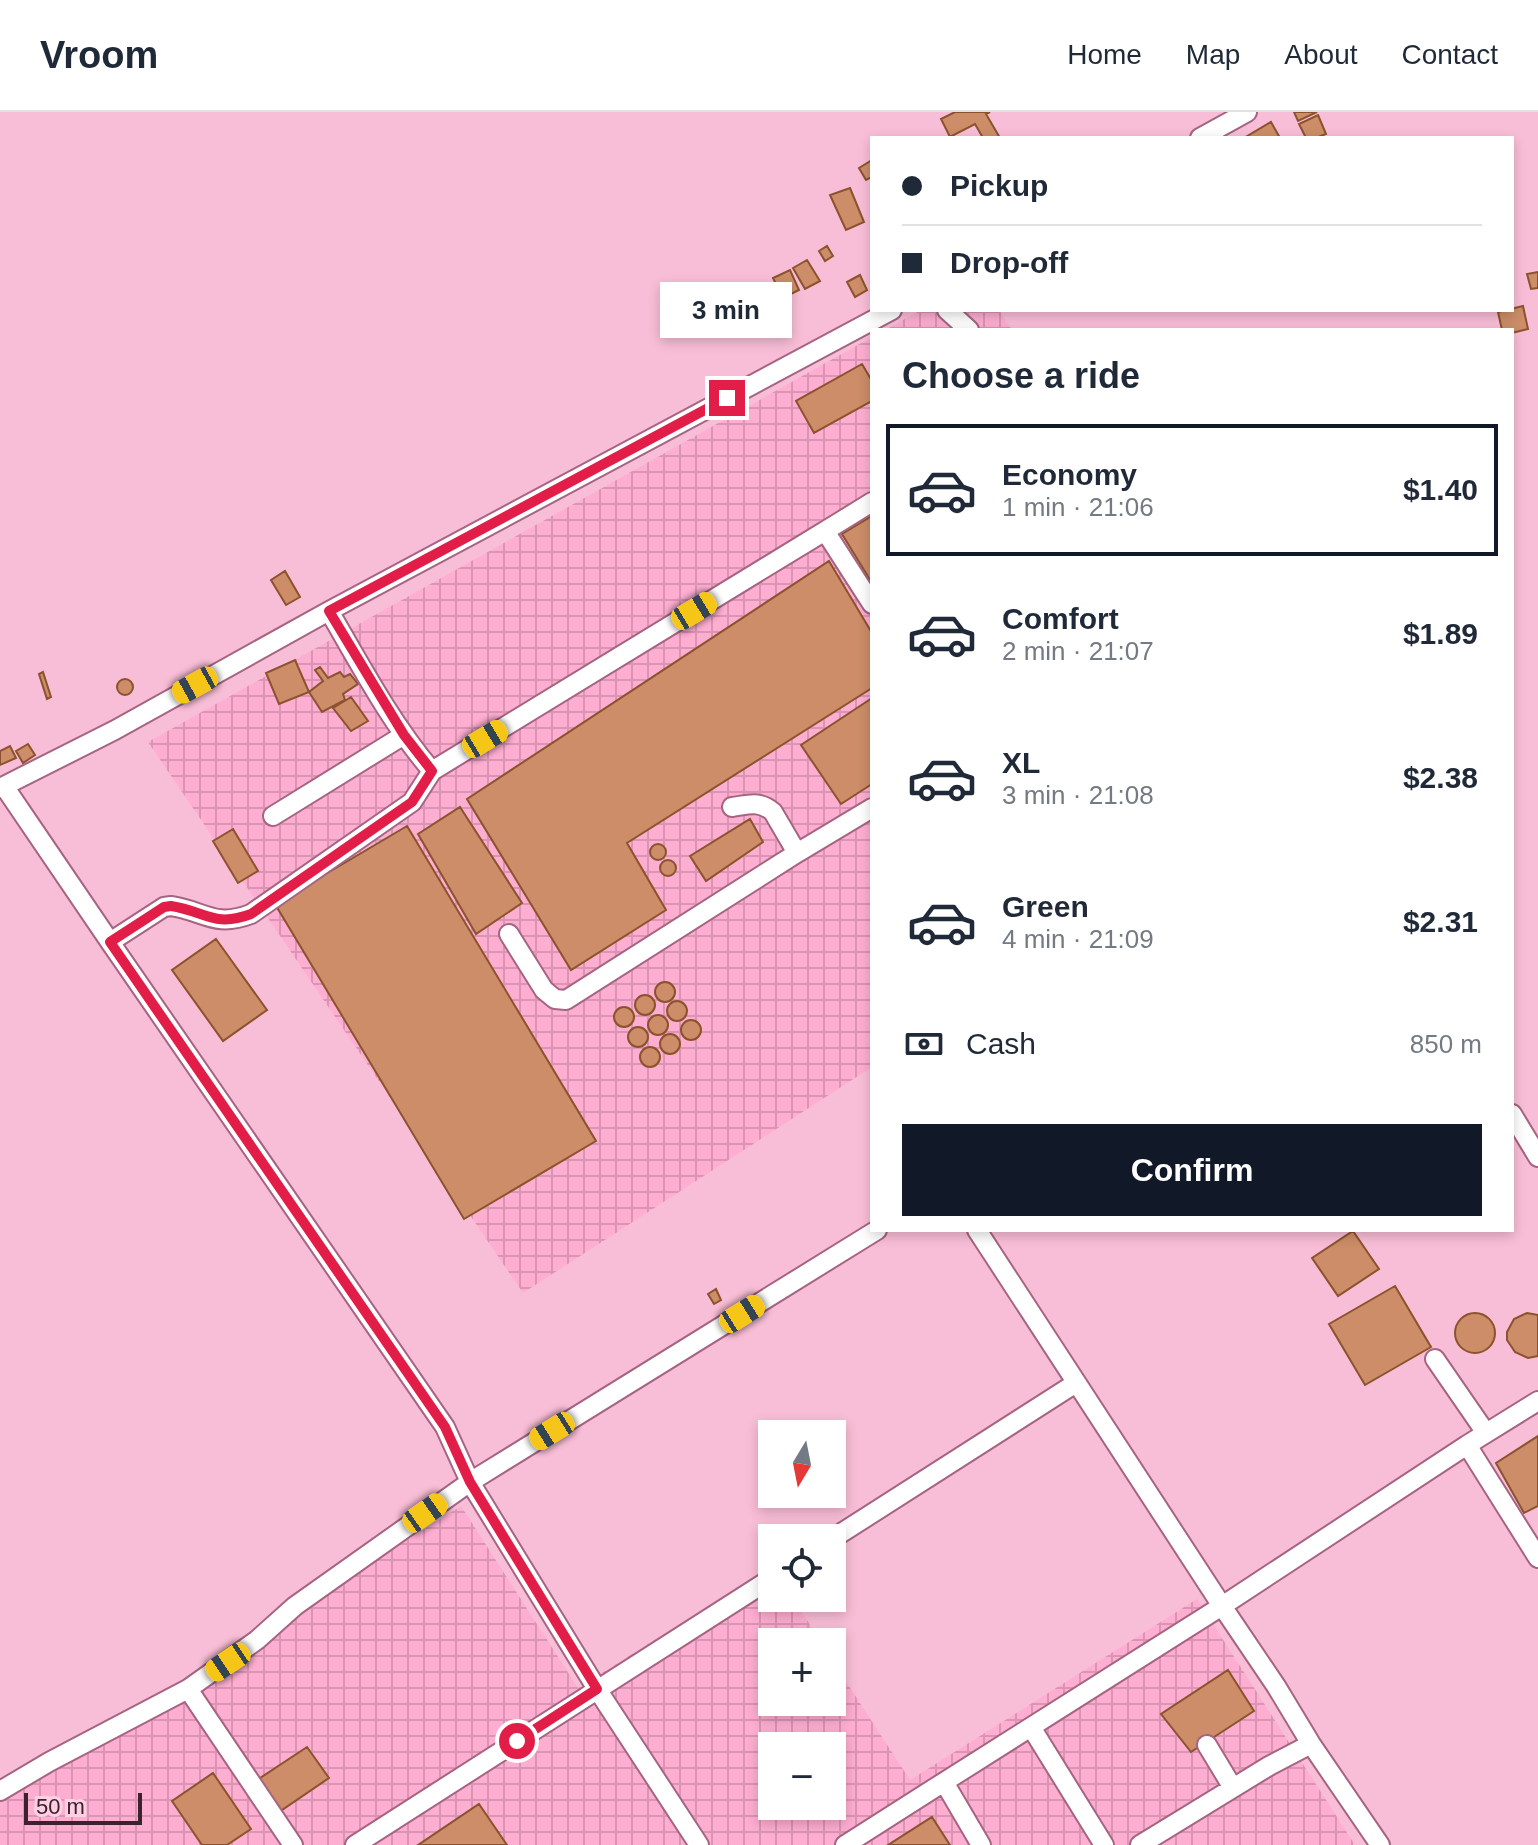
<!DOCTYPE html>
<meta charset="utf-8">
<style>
body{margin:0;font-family:Arial,sans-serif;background:#f6f6f7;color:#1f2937;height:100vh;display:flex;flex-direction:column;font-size:30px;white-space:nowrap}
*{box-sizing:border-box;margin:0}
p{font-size:26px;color:#747a83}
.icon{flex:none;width:44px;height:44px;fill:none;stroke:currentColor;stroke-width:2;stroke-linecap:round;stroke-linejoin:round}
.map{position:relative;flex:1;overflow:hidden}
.details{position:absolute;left:870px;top:216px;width:644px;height:904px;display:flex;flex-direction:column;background:#fff;border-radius:0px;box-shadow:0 4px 12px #0003}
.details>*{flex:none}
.banner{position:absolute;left:870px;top:24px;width:644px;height:176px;border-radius:0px;box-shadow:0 4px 12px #0003;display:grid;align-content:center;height:176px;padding:0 32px;background:#fff}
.needle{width:52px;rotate:190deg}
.buttons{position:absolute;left:758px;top:1308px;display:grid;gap:16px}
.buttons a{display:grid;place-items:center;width:88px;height:88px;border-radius:0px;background:#fff;box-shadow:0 4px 12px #0003;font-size:40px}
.scale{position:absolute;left:24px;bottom:20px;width:118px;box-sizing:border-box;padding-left:8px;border:4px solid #3d222e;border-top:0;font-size:22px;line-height:28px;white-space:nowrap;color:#3d222e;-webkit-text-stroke:6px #fdd0e3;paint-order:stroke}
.end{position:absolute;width:36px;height:36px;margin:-18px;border:10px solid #e11d48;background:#fff;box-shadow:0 0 0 4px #fff}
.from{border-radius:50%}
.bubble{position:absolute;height:56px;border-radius:0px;background:#fff;box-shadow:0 4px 12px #0003;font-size:26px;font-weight:700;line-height:56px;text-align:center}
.car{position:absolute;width:24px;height:48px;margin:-24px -12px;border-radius:10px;box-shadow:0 0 6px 2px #0007;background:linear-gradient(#f5c518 24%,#345 0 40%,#f5c518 0 76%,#345 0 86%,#f5c518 0)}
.banner b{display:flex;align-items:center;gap:28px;height:76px;font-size:30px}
.banner b+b{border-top:2px solid #e0e1e3}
.banner i{width:20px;height:20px;background:#1f2937}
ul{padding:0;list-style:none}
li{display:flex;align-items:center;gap:24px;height:132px;margin:0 16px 12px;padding:0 16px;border:4px solid transparent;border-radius:0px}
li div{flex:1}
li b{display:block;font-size:30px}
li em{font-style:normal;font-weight:700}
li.selected{border-color:#111827}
li>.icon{width:72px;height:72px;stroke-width:1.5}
h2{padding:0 32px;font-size:36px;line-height:96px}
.pay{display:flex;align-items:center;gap:20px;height:88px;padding:0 32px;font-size:30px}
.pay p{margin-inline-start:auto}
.cta{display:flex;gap:16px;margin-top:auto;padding:16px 32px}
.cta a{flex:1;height:92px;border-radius:0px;background:#111827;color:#fff;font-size:32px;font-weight:700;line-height:92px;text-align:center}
header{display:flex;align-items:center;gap:48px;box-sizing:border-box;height:112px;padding:0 40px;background:#fff;border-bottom:2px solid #e0e1e3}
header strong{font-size:38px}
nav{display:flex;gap:44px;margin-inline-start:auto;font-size:28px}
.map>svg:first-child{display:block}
.industrial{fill:url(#industrial-grid);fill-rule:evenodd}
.building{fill:#cc8d68;stroke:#8b522d;stroke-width:2}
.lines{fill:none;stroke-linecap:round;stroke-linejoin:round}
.minor-casing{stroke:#a66482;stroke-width:22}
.minor{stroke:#fff;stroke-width:18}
.route{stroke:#e11d48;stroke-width:10}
</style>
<header>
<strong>Vroom</strong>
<nav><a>Home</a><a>Map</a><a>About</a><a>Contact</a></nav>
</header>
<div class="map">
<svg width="1538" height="1733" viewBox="0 0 1538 1733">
<defs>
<pattern id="industrial-grid" width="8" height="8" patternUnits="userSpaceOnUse" patternTransform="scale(2)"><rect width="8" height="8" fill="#feaed1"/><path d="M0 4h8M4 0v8" fill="none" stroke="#db95b4"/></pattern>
</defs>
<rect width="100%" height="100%" fill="#f9bed7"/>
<!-- industrial -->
<path class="industrial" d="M921 198H999L1012 218H885Z
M872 225V955L523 1181 148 630Z
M461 1394 578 1576 772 1454V1486H793L821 1530H772V1590H832V1548L910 1668 1197 1487 1355 1733H0V1685ZM772 1634H832V1694H772Z"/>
<!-- building -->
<path class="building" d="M955 0H990L986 2 1000 26H983L975 12 950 25 941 7Z
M1294 0H1317L1298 9Z
M1318 3 1326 22 1316 26H1306L1299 12Z
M1271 10 1280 26H1244Z
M872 48V65L866 68 859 56Z
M850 76 864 110 846 118 830 83Z
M827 134 833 144 825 149 819 139Z
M807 148 820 169 805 177 793 156Z
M790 158 799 178 783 186 773 166Z
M1538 160V176L1531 177 1527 162Z
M860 163 867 178 855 185 847 170Z
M781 192 788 204 773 214 766 202Z
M1523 194 1528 217 1512 221V218H1502L1498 200Z
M862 252 872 269V289L814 321 796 289Z
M872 404V471L842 422Z
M829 449 872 521V576L627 731 666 798 571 858 467 687Z
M285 459 300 485 286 493 271 468Z
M295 548 309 580 279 592 266 561Z
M320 555 328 566 340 560 344 565 350 562 358 572 343 582 345 588 322 600 309 580 323 569 315 558Z
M43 560 51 585 47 587 39 562Z
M117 575a8 8 0 1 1 16 0a8 8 0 1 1-16 0Z
M351 585 368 609 351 619 333 596Z
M872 586V672L841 692 801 633Z
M28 632 35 643 23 651 16 639Z
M10 634 16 646 0 653V639Z
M460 695 522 791 476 822 418 722Z
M750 707 763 730 706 769 690 744Z
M407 714 596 1029 464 1107 275 792Z
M233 717 258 759 238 771 213 729Z
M650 740a8 8 0 1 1 16 0a8 8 0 1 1-16 0Z
M660 756a8 8 0 1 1 16 0a8 8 0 1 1-16 0Z
M216 827 267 898 223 929 172 858Z
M655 880a10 10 0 1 1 20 0a10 10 0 1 1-20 0Z
M635 893a10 10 0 1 1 20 0a10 10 0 1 1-20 0Z
M667 899a10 10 0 1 1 20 0a10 10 0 1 1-20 0Z
M614 905a10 10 0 1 1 20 0a10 10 0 1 1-20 0Z
M648 913a10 10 0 1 1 20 0a10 10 0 1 1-20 0Z
M681 918a10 10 0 1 1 20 0a10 10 0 1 1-20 0Z
M628 925a10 10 0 1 1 20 0a10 10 0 1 1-20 0Z
M660 932a10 10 0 1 1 20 0a10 10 0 1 1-20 0Z
M640 945a10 10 0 1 1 20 0a10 10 0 1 1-20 0Z
M1353 1119 1379 1157 1338 1184 1312 1146Z
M1395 1174 1431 1235 1365 1273 1329 1212Z
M716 1177 721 1188 714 1192 708 1182Z
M1455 1221a20 20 0 1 1 40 0a20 20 0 1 1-40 0Z
M1527 1201 1538 1203V1244L1528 1246 1515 1240 1507 1228V1220L1514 1207Z
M1538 1324V1394L1524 1401 1496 1351Z
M1228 1558 1254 1599 1191 1640 1161 1602Z
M307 1635 329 1666 279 1700 257 1668Z
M213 1661 251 1717 227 1733H202L172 1689Z
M479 1692 507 1733H418Z
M932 1705 950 1733H888Z"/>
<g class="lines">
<defs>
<path id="minor" d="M1200 26 1247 0
M947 198 969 218
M825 419 872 390
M329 499C361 554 391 611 432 659L825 419 872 492
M4 674 110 830 445 1315 470 1370 597 1577 699 1733
M0 676 115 618 329 499 892 198
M732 695C748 693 759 688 773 700L797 741
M273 704 404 623
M509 822 544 878 555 887 566 888 797 741 872 696
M110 830 164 795 171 794C205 799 214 816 251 802L412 690 432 659
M1512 1002 1538 1045
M977 1118 1222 1494 1467 1333 1538 1289
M1435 1247 1486 1321
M1467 1333 1538 1446
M832 1427 1076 1271
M188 1577 293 1733
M1031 1615 1104 1733
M1207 1633 1233 1676
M944 1670 1222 1494 1276 1574 1311 1632 1380 1733
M0 1679 49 1650 188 1577 257 1528 295 1494 470 1370 877 1118
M355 1733 772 1466
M845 1733 944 1670 981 1733
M1140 1733 1269 1654 1311 1632"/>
</defs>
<!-- minor casing -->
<use href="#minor" class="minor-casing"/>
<!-- minor -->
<use href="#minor" class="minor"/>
</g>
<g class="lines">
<!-- route -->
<path class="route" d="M517 1629 597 1577 470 1370 445 1315 110 830 164 795 171 794C205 799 214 816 251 802L412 690 432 659 404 623 329 499 727 286"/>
</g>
</svg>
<div class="buttons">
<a><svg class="needle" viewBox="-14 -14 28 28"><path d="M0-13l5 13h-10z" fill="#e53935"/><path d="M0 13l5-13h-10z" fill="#747a83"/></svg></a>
<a><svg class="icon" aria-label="locate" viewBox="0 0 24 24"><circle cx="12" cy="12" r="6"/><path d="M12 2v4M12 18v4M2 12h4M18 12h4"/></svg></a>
<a>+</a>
<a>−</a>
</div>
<div class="scale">50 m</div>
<i class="end from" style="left:517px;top:1629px"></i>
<i class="end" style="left:727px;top:286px"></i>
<div class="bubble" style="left:660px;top:170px;width:132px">3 min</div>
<i class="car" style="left:694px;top:499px;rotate:59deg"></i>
<i class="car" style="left:195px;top:573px;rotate:241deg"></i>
<i class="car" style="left:485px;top:627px;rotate:59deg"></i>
<i class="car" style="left:742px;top:1202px;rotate:58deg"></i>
<i class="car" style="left:552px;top:1319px;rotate:238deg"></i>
<i class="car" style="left:425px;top:1401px;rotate:55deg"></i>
<i class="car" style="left:228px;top:1550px;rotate:236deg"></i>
<div class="banner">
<b><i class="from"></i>Pickup</b>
<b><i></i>Drop-off</b>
</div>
<section class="details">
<h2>Choose a ride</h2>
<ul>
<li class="selected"><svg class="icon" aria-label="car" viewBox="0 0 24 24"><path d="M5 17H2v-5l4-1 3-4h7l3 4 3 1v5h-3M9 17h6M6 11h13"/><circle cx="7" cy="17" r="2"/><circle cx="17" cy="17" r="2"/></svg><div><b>Economy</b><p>1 min · 21:06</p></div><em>$1.40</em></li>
<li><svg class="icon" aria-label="car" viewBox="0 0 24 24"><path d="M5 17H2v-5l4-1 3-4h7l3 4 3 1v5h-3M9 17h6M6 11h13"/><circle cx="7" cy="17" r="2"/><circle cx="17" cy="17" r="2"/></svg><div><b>Comfort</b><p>2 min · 21:07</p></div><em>$1.89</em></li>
<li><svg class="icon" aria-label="car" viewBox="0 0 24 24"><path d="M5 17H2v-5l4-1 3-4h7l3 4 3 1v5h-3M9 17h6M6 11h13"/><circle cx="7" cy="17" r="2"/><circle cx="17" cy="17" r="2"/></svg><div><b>XL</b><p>3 min · 21:08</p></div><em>$2.38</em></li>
<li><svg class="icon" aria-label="car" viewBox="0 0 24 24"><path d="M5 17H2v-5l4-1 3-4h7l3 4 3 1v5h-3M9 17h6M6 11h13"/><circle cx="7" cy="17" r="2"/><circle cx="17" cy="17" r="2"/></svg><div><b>Green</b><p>4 min · 21:09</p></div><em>$2.31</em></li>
</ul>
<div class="pay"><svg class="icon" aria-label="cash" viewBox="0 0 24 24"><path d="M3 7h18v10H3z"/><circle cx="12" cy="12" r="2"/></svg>Cash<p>850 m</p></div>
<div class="cta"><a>Confirm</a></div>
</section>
</div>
